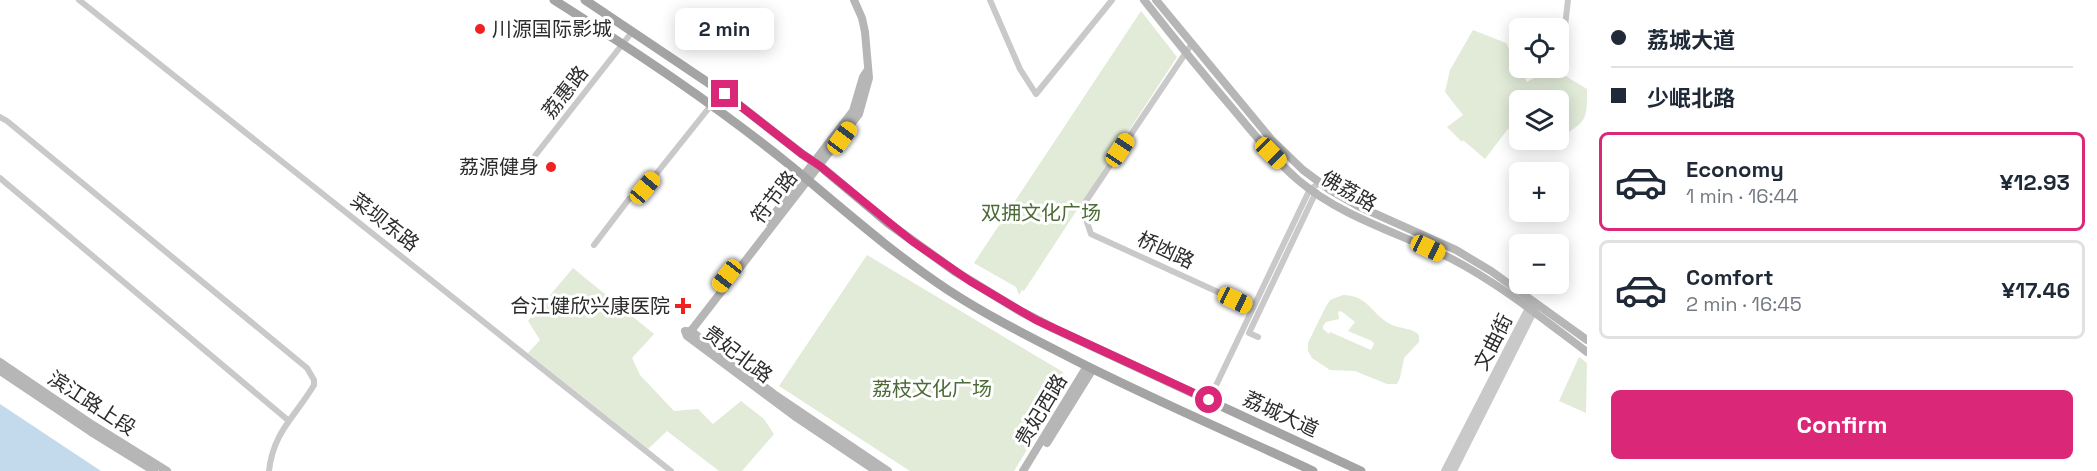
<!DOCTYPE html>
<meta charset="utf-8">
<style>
body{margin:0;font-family:"Space Grotesk","Noto Sans SC",sans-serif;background:#f2f2f3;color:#1f2937;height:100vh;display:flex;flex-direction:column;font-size:22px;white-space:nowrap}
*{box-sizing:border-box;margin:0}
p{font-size:20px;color:#747a83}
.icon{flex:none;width:33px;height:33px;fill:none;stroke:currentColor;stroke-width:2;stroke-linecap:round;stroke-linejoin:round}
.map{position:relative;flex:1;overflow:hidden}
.sheet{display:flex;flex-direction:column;background:#fff;width:510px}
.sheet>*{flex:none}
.top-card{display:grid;align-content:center;height:132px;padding:0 24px;background:#fff}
.buttons{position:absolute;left:1509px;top:18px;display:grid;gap:12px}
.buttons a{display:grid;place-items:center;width:60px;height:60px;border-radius:9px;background:#fff;box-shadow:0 3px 15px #0003;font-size:30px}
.end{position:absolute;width:27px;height:27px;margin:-14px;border:8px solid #db2777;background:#fff;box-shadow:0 0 0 3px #fff}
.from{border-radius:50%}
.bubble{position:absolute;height:42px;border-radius:9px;background:#fff;box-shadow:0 3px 15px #0003;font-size:20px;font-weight:700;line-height:42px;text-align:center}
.car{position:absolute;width:18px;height:36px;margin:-18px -9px;border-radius:8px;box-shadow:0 0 4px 2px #0007;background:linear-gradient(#f5c518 24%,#345 0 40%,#f5c518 0 76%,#345 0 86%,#f5c518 0)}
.top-card b{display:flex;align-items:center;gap:21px;height:57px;font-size:22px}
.top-card b+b{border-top:2px solid #e0e1e3}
.top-card i{width:15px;height:15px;background:#1f2937}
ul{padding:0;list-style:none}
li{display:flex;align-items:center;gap:18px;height:99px;margin:0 12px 9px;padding:0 12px;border:3px solid #e0e1e3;border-radius:9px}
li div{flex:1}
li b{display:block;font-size:22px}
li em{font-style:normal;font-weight:700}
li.active{border-color:#db2777}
li>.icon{width:54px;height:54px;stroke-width:1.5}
.button{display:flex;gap:12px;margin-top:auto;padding:12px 24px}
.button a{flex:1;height:69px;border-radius:9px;background:#db2777;color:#fff;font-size:24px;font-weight:700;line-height:69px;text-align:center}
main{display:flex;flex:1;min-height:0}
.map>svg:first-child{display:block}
.green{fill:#e1ebd8;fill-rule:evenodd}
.water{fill:#c3daed}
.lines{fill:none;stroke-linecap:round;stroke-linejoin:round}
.minor{stroke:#c9c9c9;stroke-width:6}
.tertiary{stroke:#c9c9c9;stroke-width:8}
.secondary{stroke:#b6b6b6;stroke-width:8}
.primary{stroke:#a4a4a4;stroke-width:9}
.route{stroke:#db2777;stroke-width:8}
.poi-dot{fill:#f12122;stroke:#fff;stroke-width:2}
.labels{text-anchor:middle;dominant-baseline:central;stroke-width:6;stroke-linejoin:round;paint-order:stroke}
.poi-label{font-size:20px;fill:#2c2c2c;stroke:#fff;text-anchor:end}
.street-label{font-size:20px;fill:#2c2c2c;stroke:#fff}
.park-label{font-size:20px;fill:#4c6b37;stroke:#fff}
</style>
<main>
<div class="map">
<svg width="1587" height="471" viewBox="0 0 1587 471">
<rect width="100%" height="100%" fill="#fff"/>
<!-- green -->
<path class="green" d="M1141 11 1177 57 1024 291 1022 290 1019 295 1016 287 974 263Z
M1473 30 1506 43 1527 82 1547 70 1554 69 1587 89C1587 120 1587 121 1561 137L1559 136 1558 100H1520L1519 121 1507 130 1485 159 1463 140 1462 142 1447 127 1463 115 1445 92 1450 70Z
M867 255 1063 372 1066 386 1014 471H910L779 386Z
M573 268 654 334 632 358 640 375 674 411 698 409 713 424 741 401 764 419 774 434 742 471H719L667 431 648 449 528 353 540 340 528 321Z
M1343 295C1369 295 1371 315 1392 325 1401 329 1413 328 1419 335V342L1404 358 1400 378 1397 384H1387L1355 371 1330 370 1312 358 1308 351V343L1325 308 1330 300ZM1341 311 1355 322 1348 331 1372 341 1374 344 1371 350 1330 332 1329 334 1323 329V326L1326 322 1339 319 1338 312Z
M1579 357 1587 363 1586 413 1559 401Z"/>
<!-- water -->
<path class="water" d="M0 404 101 471H0Z"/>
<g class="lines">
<!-- minor -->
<path class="minor" d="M79 0 671 471
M990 0 1020 69 1036 94 1112 0
M1564 35 1568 0
M1191 45 1082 207 1091 234 1253 308
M0 117 7 121 307 368 314 380V385C295 417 273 432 269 471
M523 171 632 32
M0 178 289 421
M594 245 629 199 645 188 712 104
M1258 337 1249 333 1316 192
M1209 400 1310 189 1320 183"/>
<!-- tertiary -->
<path class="tertiary" d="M1445 471 1529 308 1533 305
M1453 471 1536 306"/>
<!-- secondary -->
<path class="secondary" d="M1144 0C1173 37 1203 74 1233 109 1254 134 1274 159 1298 180 1343 218 1400 233 1452 259 1500 284 1543 319 1587 352
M1156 0 1271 139 1303 170 1330 190 1358 206 1456 250 1491 271 1587 340
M768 222 853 111 863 77 867 71
M685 331 687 336 797 418 876 471
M688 331H691L774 394 888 471
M687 336 859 114 869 78 865 32 862 18 854 0
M0 362 93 425 167 471
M0 371 91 432 154 471
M1047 443 1093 369
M1023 471 1087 366"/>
<!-- primary -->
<path class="primary" d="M554 0C636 52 716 105 791 166 843 209 892 253 948 290 986 315 1026 335 1067 356 1147 397 1231 433 1313 471
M585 0 725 94 802 154 820 166 888 223 956 272 1020 311 1053 328 1361 471"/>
</g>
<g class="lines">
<!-- route -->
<path class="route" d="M725 94 802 154 820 166 912 241 970 281 1036 320 1209 400"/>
</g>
<!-- markers -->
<g class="poi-dot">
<circle cx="480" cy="29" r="6"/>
<circle cx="551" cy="167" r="6"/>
<path d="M680 297h6v6h6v6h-6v6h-6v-6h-6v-6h6z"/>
</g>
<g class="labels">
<!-- poi labels -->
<g class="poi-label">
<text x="492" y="29" text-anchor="start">川源国际影城</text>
<text x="539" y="167">荔源健身</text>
<text x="670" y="306">合江健欣兴康医院</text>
</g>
<!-- street labels -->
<g class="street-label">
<text transform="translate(565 92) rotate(-52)">荔惠路</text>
<text transform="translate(1349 191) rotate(30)">佛荔路</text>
<text transform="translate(774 197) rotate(-52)">符节路</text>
<text transform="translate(385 222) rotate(38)">菜坝东路</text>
<text transform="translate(1166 250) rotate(25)">桥凼路</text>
<text transform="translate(1493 342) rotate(-63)">文曲街</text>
<text transform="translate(738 354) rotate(37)">贵妃北路</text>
<text transform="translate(92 403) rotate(33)">滨江路上段</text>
<text transform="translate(1041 410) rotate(-59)">贵妃西路</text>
<text transform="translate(1281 414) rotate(25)">荔城大道</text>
</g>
<!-- park labels -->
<g class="park-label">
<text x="1041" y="213">双拥文化广场</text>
<text x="932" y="389">荔枝文化广场</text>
</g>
</g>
</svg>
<div class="buttons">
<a><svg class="icon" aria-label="locate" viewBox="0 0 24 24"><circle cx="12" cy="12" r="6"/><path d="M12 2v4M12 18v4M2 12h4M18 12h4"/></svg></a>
<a><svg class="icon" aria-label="layers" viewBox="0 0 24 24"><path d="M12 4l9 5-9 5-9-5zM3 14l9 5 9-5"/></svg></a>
<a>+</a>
<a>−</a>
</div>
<i class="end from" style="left:1209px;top:400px"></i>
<i class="end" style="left:725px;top:94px"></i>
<div class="bubble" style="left:675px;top:8px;width:99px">2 min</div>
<i class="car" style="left:842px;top:138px;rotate:37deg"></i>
<i class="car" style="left:1120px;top:150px;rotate:34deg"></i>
<i class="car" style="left:1271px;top:153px;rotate:135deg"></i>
<i class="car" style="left:645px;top:188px;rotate:40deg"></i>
<i class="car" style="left:1428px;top:248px;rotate:115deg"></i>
<i class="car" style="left:727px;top:276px;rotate:218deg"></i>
<i class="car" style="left:1235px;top:300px;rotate:115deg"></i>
</div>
<section class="sheet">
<div class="top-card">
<b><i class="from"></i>荔城大道</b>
<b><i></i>少岷北路</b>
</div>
<ul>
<li class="active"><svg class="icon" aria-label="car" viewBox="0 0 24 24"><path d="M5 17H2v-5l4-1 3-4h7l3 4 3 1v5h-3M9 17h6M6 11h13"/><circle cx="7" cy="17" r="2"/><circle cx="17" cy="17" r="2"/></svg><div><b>Economy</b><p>1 min · 16:44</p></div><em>¥12.93</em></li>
<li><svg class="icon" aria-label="car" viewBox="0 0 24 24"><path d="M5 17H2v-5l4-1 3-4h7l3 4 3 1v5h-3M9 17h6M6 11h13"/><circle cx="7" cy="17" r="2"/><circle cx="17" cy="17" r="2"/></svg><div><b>Comfort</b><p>2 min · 16:45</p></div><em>¥17.46</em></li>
</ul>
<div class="button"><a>Confirm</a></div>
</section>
</main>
